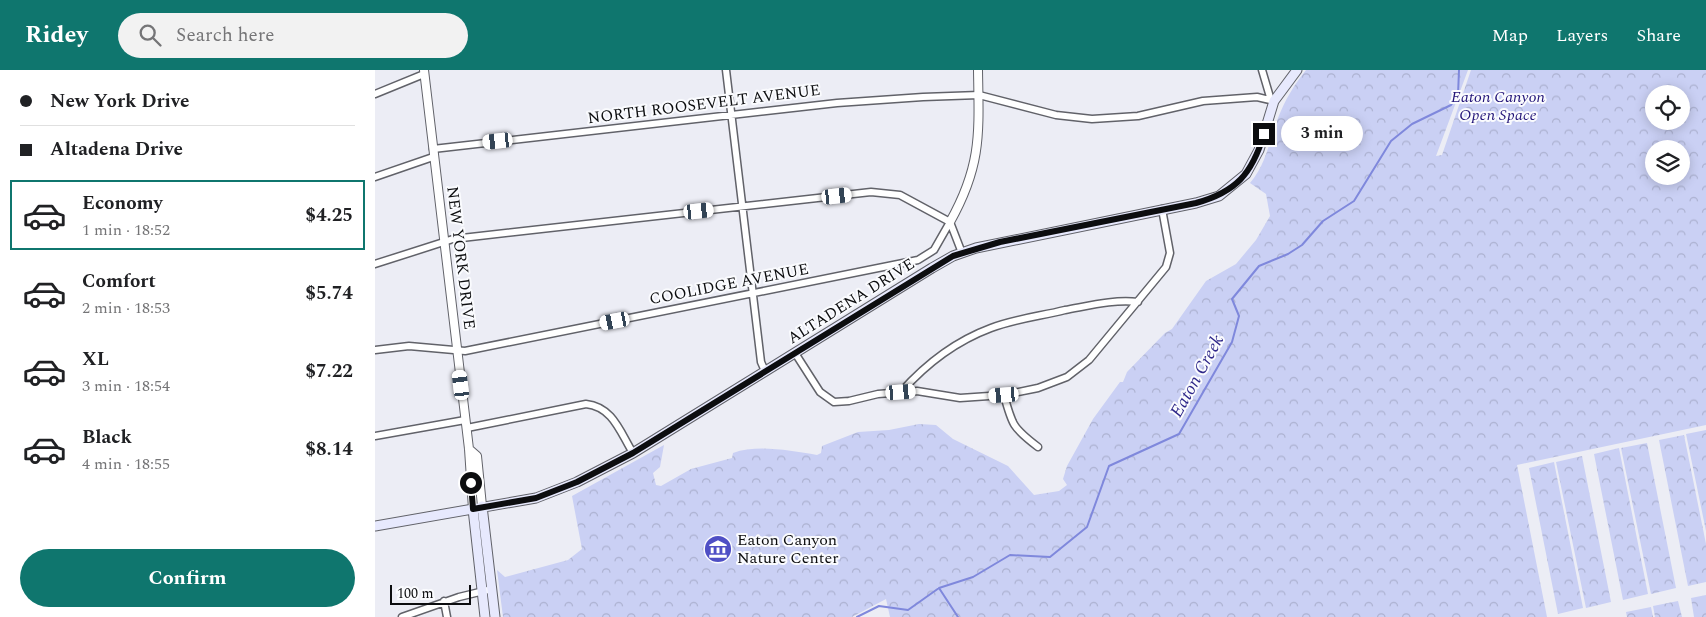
<!DOCTYPE html>
<meta charset="utf-8">
<style>
body{margin:0;font-family:Spectral,serif;background:#f2f2f2;color:#202124;height:100vh;display:flex;flex-direction:column;font-size:19px;white-space:nowrap}
*{box-sizing:border-box;margin:0}
p{font-size:16px;color:#757577}
.icon{flex:none;width:28px;height:28px;fill:none;stroke:currentColor;stroke-width:2;stroke-linecap:round;stroke-linejoin:round}
.map{position:relative;flex:1;overflow:hidden}
.sheet{display:flex;flex-direction:column;background:#fff;width:375px}
.sheet>*{flex:none}
.hud{display:grid;align-content:center;height:110px;padding:0 20px;background:#fff}
.tools{position:absolute;left:1270px;top:15px;display:grid;gap:10px}
.tools a{display:grid;place-items:center;width:45px;height:45px;border-radius:50%;background:#fff;box-shadow:0 2px 12px #0003;font-size:25px}
.scale{position:absolute;left:15px;bottom:12px;width:81px;box-sizing:border-box;padding-left:5px;border:2px solid #0c0d0f;border-top:0;font-size:14px;line-height:18px;white-space:nowrap;color:#0c0d0f;-webkit-text-stroke:4px #fafbfe;paint-order:stroke}
.end{position:absolute;width:22px;height:22px;margin:-11px;border:6px solid #0c0d0f;background:#fff;box-shadow:0 0 0 2px #fff}
.from{border-radius:50%}
.bubble{position:absolute;height:35px;border-radius:18px;background:#fff;box-shadow:0 2px 12px #0003;font-size:16px;font-weight:700;line-height:35px;text-align:center}
.car{position:absolute;width:15px;height:30px;margin:-15px -8px;border-radius:6px;box-shadow:0 0 4px 1px #0007;background:linear-gradient(#fff 24%,#345 0 40%,#fff 0 76%,#345 0 86%,#fff 0)}
.hud b{display:flex;align-items:center;gap:18px;height:48px;font-size:19px}
.hud b+b{border-top:1px solid #e0e0e0}
.hud i{width:12px;height:12px;background:#202124}
ul{padding:0;list-style:none}
li{display:flex;align-items:center;gap:15px;height:70px;margin:0 10px 8px;padding:0 10px;border:2px solid transparent;border-radius:0px}
li div{flex:1}
li b{display:block;font-size:19px}
li em{font-style:normal;font-weight:700}
li.on{border-color:#0f766e}
li>.icon{width:45px;height:45px;stroke-width:1.5}
.action{display:flex;gap:10px;margin-top:auto;padding:10px 20px}
.action a{flex:1;height:58px;border-radius:30px;background:#0f766e;color:#fff;font-size:20px;font-weight:700;line-height:58px;text-align:center}
header{display:flex;align-items:center;gap:30px;box-sizing:border-box;height:70px;padding:0 25px;background:#0f766e;color:#fff}
header strong{font-size:24px}
nav{display:flex;gap:28px;margin-inline-start:auto;font-size:18px}
.search{width:350px;height:45px;background:#f2f2f2;display:flex;align-items:center;gap:12px;box-sizing:border-box;padding:0 18px;border-radius:28px;color:#757577;font-size:19px}
main{display:flex;flex:1;min-height:0}
.map>svg:first-child{display:block}
.park{fill:url(#park-crowns);fill-rule:evenodd}
.lines{fill:none;stroke-linecap:round;stroke-linejoin:round}
.stream{stroke:#7f88dc;stroke-width:2}
.minor-casing{stroke:#616269;stroke-width:9}
.tertiary-casing{stroke:#616269;stroke-width:10}
.secondary-casing{stroke:#616269;stroke-width:11}
.minor{stroke:#fff;stroke-width:6}
.tertiary{stroke:#fff;stroke-width:8}
.secondary{stroke:#e7e9fd;stroke-width:9}
.route{stroke:#0c0d0f;stroke-width:6}
.labels{text-anchor:middle;dominant-baseline:central;stroke-width:4;stroke-linejoin:round;paint-order:stroke}
.park-label{font-size:16px;font-style:italic;fill:#221478;stroke:#fafbfe}
.street-label{font-size:16px;fill:#0c0d0f;stroke:#fafbfe}
.poi-label{font-size:16px;fill:#0c0d0f;stroke:#fafbfe;text-anchor:start}
.water-label{font-size:18px;font-style:italic;fill:#2e2789;stroke:#fafbfe}
</style>
<header>
<strong>Ridey</strong>
<div class="search"><svg class="icon" aria-label="search" viewBox="0 0 24 24"><circle cx="10" cy="10" r="6"/><path d="M15 15l6 6"/></svg>Search here</div>
<nav><a>Map</a><a>Layers</a><a>Share</a></nav>
</header>
<main>
<section class="sheet">
<div class="hud">
<b><i class="from"></i>New York Drive</b>
<b><i></i>Altadena Drive</b>
</div>
<ul>
<li class="on"><svg class="icon" aria-label="car" viewBox="0 0 24 24"><path d="M5 17H2v-5l4-1 3-4h7l3 4 3 1v5h-3M9 17h6M6 11h13"/><circle cx="7" cy="17" r="2"/><circle cx="17" cy="17" r="2"/></svg><div><b>Economy</b><p>1 min · 18:52</p></div><em>$4.25</em></li>
<li><svg class="icon" aria-label="car" viewBox="0 0 24 24"><path d="M5 17H2v-5l4-1 3-4h7l3 4 3 1v5h-3M9 17h6M6 11h13"/><circle cx="7" cy="17" r="2"/><circle cx="17" cy="17" r="2"/></svg><div><b>Comfort</b><p>2 min · 18:53</p></div><em>$5.74</em></li>
<li><svg class="icon" aria-label="car" viewBox="0 0 24 24"><path d="M5 17H2v-5l4-1 3-4h7l3 4 3 1v5h-3M9 17h6M6 11h13"/><circle cx="7" cy="17" r="2"/><circle cx="17" cy="17" r="2"/></svg><div><b>XL</b><p>3 min · 18:54</p></div><em>$7.22</em></li>
<li><svg class="icon" aria-label="car" viewBox="0 0 24 24"><path d="M5 17H2v-5l4-1 3-4h7l3 4 3 1v5h-3M9 17h6M6 11h13"/><circle cx="7" cy="17" r="2"/><circle cx="17" cy="17" r="2"/></svg><div><b>Black</b><p>4 min · 18:55</p></div><em>$8.14</em></li>
</ul>
<div class="action"><a>Confirm</a></div>
</section>
<div class="map">
<svg width="1331" height="547" viewBox="0 0 1331 547">
<defs>
<pattern id="park-crowns" width="20" height="18" patternUnits="userSpaceOnUse" patternTransform="scale(1.25)"><rect width="20" height="18" fill="#cad0f4"/><path d="M2 6a3 3 0 1 1 6 0M12 15a3 3 0 1 1 6 0" fill="none" stroke="#acb1d0"/></pattern>
</defs>
<rect width="100%" height="100%" fill="#ecedf5"/>
<!-- park -->
<path class="park" d="M931 0H1093L1061 86 1067 85 1096 0H1331V355L1142 395 1172 547H515L511 529 477 547H128L122 500 130 507 193 490 207 479 197 426 289 375 285 397 278 403 281 415 286 416 316 399 357 388 358 383C383 374 416 381 442 385L446 383 447 376 483 362 514 360 544 354 561 355 578 369 633 396 659 425 684 421 692 415 688 409 692 396 718 349 745 312H748L752 302 790 263 797 259 831 211 861 194 881 170 895 146 891 124 875 113C892 93 894 71 903 48 910 30 919 15 931 0ZM1279 24H1306V51H1279ZM1279 79H1306V106H1279Z
M1331 360V461L1311 364Z
M1309 365 1331 474V512L1313 516 1284 370Z
M1272 373 1301 518 1276 524 1246 378Z
M1244 378 1273 524 1248 530 1219 384Z
M1207 386 1236 532 1211 538 1181 392Z
M1179 392 1208 538 1183 544 1154 398Z
M1331 525V547H1319L1316 528Z
M1303 531 1307 547H1280L1278 536Z
M1276 537 1278 547H1252L1251 542Z"/>
<g class="lines">
<!-- stream -->
<path class="stream" d="M564 518 583 547
M482 547 504 536 533 540 564 518 598 507 635 485 675 487 712 457 734 396 804 364 857 272 864 246 857 229 884 196 913 184 927 175 948 151 979 131 1016 71 1037 54 1076 35 1083 25 1084 0"/>
<defs>
<path id="minor" d="M351 0 386 292 390 301
M887 0 895 27 898 30
M0 24 49 4
M58 79 462 33 548 27 604 25 681 45 717 49 763 46 828 31 882 27 899 31
M0 107 58 87
M0 194 78 169 496 122 525 125 575 152 587 183
M0 280 34 276 90 281 543 190 559 180 575 152
M420 283 445 322 459 332 474 331 503 324 542 321 585 328 629 325 663 318 692 307 714 290 791 197 795 183 787 139
M526 322C550 295 581 271 616 258 639 249 666 246 690 240 713 236 739 229 763 232
M629 325C637 355 638 358 663 377
M92 358 211 334C238 337 245 362 258 383
M0 366 90 350
M69 531 72 547
M27 547 84 527 117 519"/>
<path id="tertiary" d="M49 0 94 379 98 439
M575 152C607 95 604 63 603 0
M94 379 102 386 107 436"/>
<path id="secondary" d="M107 436 120 547
M98 439 110 547
M0 456 161 428 202 412 258 383 557 198 578 186 601 178 821 133 844 126 871 104 884 80 899 31 922 0"/>
</defs>
<!-- minor casing -->
<use href="#minor" class="minor-casing"/>
<!-- tertiary casing -->
<use href="#tertiary" class="tertiary-casing"/>
<!-- secondary casing -->
<use href="#secondary" class="secondary-casing"/>
<!-- minor -->
<use href="#minor" class="minor"/>
<!-- tertiary -->
<use href="#tertiary" class="tertiary"/>
<!-- secondary -->
<use href="#secondary" class="secondary"/>
</g>
<g class="lines">
<!-- route -->
<path class="route" d="M96 413 98 439 161 428 202 412 258 383 578 186 625 172 821 133C861 122 877 104 889 64"/>
</g>
<!-- icons -->
<defs>
<symbol id="museum-disc" viewBox="-11 -11 22 22"><circle r="9.5" fill="#4f4fc5" stroke="#fafbfe"/><path d="M0-6L6-3V-2H-6V-3ZM-5-1h2V3h-2ZM-1-1h2V3h-2ZM3-1h2V3H3ZM-6 4H6V6H-6Z" fill="#fff"/></symbol>
</defs>
<g fill-rule="evenodd">
<use href="#museum-disc" x="327" y="463" width="32" height="32"/>
</g>
<g class="labels">
<!-- park labels -->
<g class="park-label">
<text x="1123" y="27">Eaton Canyon<tspan x="1123" dy="18">Open Space</tspan></text>
</g>
<!-- street labels -->
<g class="street-label">
<text transform="translate(329 34) rotate(-7)">NORTH ROOSEVELT AVENUE</text>
<text transform="translate(86 188) rotate(83)">NEW YORK DRIVE</text>
<text transform="translate(354 214) rotate(-11)">COOLIDGE AVENUE</text>
<text transform="translate(476 231) rotate(-32)">ALTADENA DRIVE</text>
</g>
<!-- poi labels -->
<g class="poi-label">
<text x="362" y="470">Eaton Canyon<tspan x="362" dy="18">Nature Center</tspan></text>
</g>
<!-- water labels -->
<g class="water-label">
<text transform="translate(822 306) rotate(-61)">Eaton Creek</text>
</g>
</g>
</svg>
<div class="tools">
<a><svg class="icon" aria-label="locate" viewBox="0 0 24 24"><circle cx="12" cy="12" r="6"/><path d="M12 2v4M12 18v4M2 12h4M18 12h4"/></svg></a>
<a><svg class="icon" aria-label="layers" viewBox="0 0 24 24"><path d="M12 4l9 5-9 5-9-5zM3 14l9 5 9-5"/></svg></a>
</div>
<div class="scale">100 m</div>
<i class="end from" style="left:96px;top:413px"></i>
<i class="end" style="left:889px;top:64px"></i>
<div class="bubble" style="left:906px;top:46px;width:82px">3 min</div>
<i class="car" style="left:123px;top:71px;rotate:264deg"></i>
<i class="car" style="left:462px;top:126px;rotate:84deg"></i>
<i class="car" style="left:324px;top:141px;rotate:84deg"></i>
<i class="car" style="left:240px;top:251px;rotate:259deg"></i>
<i class="car" style="left:86px;top:315px;rotate:353deg"></i>
<i class="car" style="left:526px;top:322px;rotate:86deg"></i>
<i class="car" style="left:629px;top:325px;rotate:266deg"></i>
</div>
</main>
